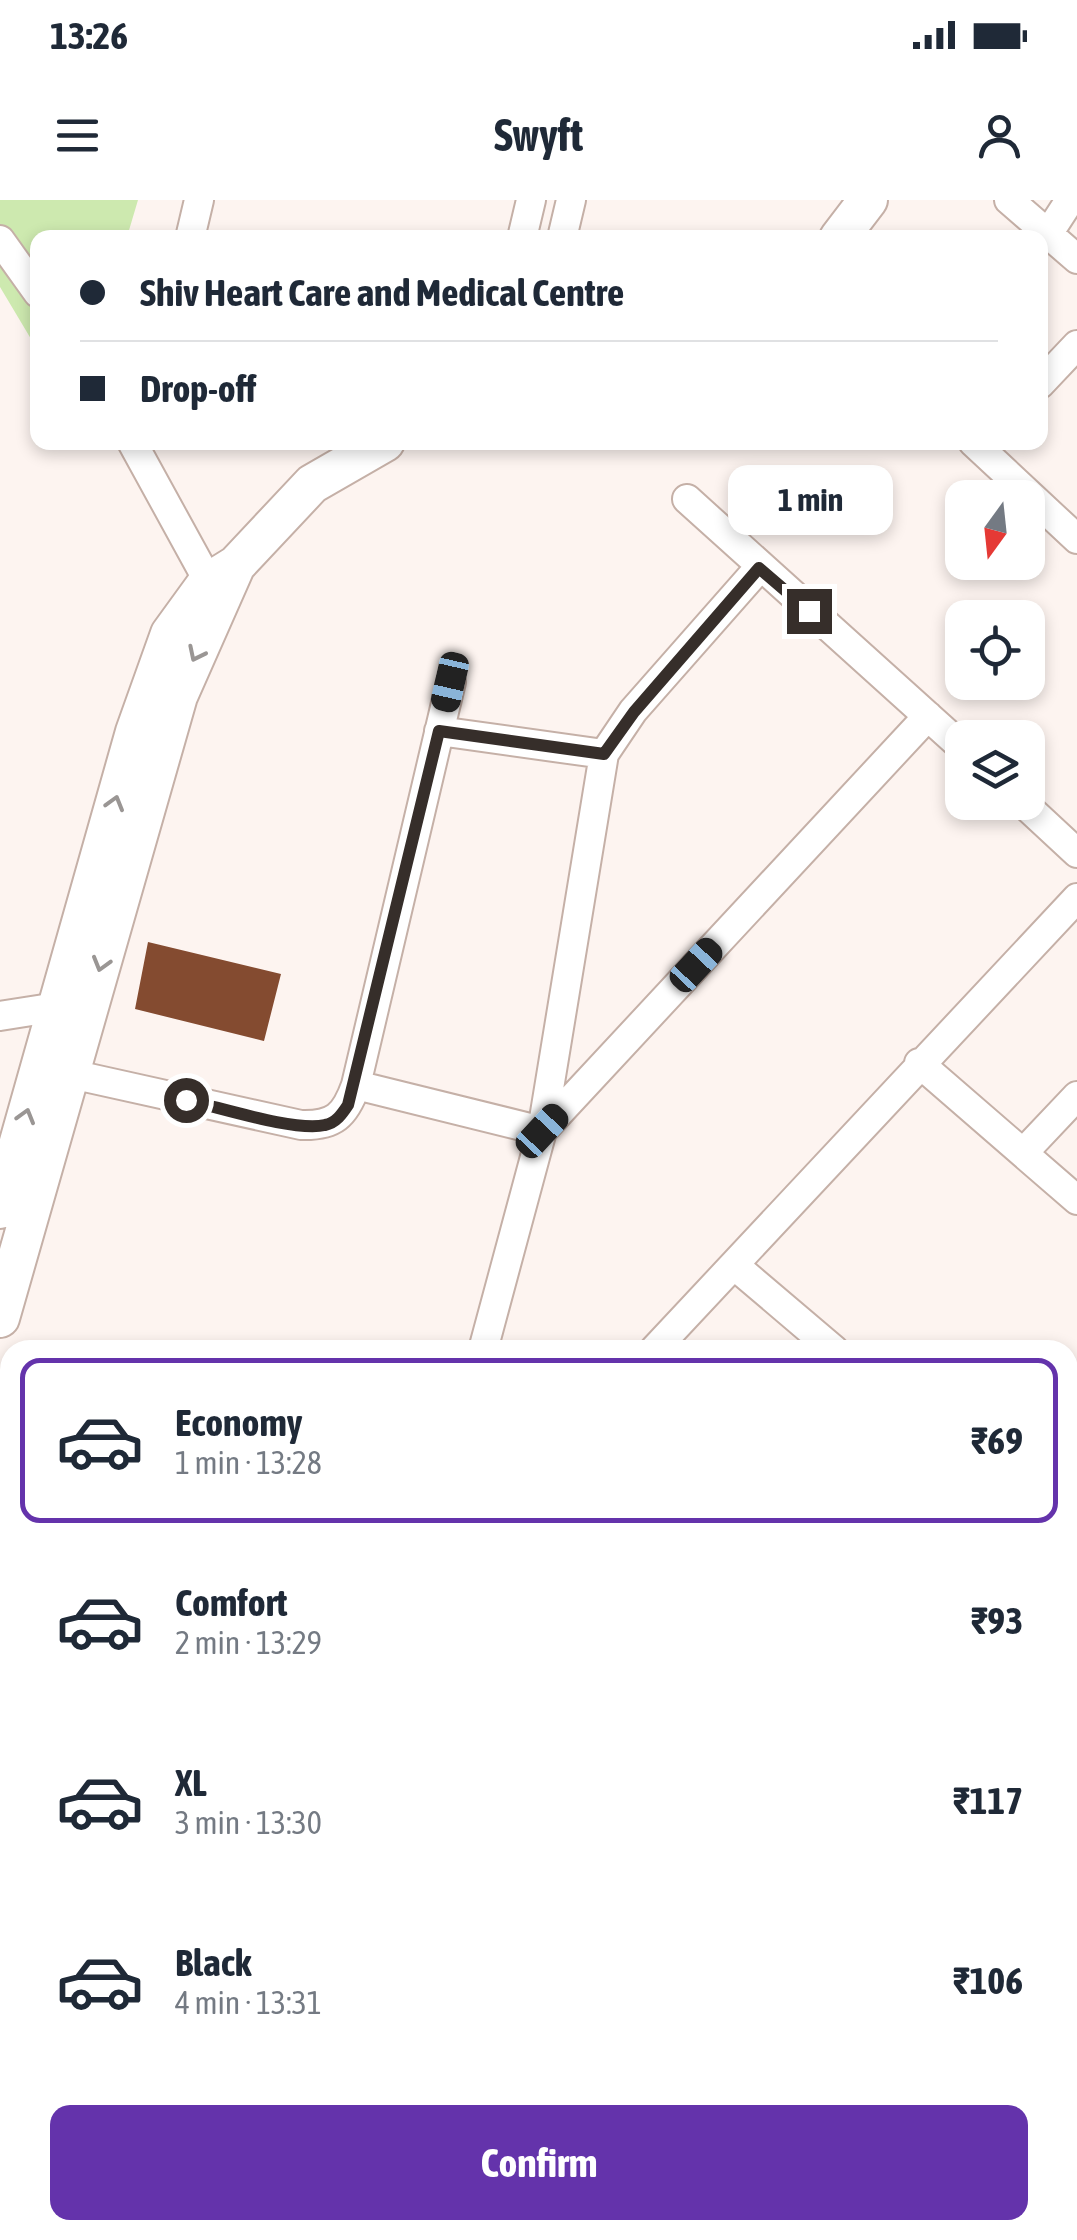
<!DOCTYPE html>
<meta charset="utf-8">
<style>
body{margin:0;font-family:"Asap Condensed",sans-serif;background:#f6f6f7;color:#1f2937;height:100vh;display:flex;flex-direction:column;font-size:38px;white-space:nowrap}
*{box-sizing:border-box;margin:0}
p{font-size:32px;color:#747a83}
.icon{flex:none;width:55px;height:55px;fill:none;stroke:currentColor;stroke-width:2;stroke-linecap:round;stroke-linejoin:round}
.map{position:relative;flex:1;overflow:hidden}
.details{position:absolute;left:0px;top:1140px;width:1078px;height:900px;display:flex;flex-direction:column;background:#fff;border-radius:30px 30px 0 0;box-shadow:0 5px 15px #0003}
.details>*{flex:none}
.guide{position:absolute;left:30px;top:30px;width:1018px;height:220px;border-radius:20px;box-shadow:0 5px 15px #0003;display:grid;align-content:center;height:220px;padding:0 50px;background:#fff}
.needle{width:65px;rotate:195deg}
.controls{position:absolute;left:945px;top:280px;display:grid;gap:20px}
.controls a{display:grid;place-items:center;width:100px;height:100px;border-radius:20px;background:#fff;box-shadow:0 5px 15px #0003;font-size:50px}
.end{position:absolute;width:45px;height:45px;margin:-22px;border:12px solid #362e2a;background:#fff;box-shadow:0 0 0 5px #fff}
.from{border-radius:50%}
.bubble{position:absolute;height:70px;border-radius:20px;background:#fff;box-shadow:0 5px 15px #0003;font-size:32px;font-weight:700;line-height:70px;text-align:center}
.car{position:absolute;width:30px;height:60px;margin:-30px -15px;border-radius:12px;box-shadow:0 0 8px 2px #0007;background:linear-gradient(#222 24%,#8ab4d8 0 40%,#222 0 76%,#8ab4d8 0 86%,#222 0)}
.guide b{display:flex;align-items:center;gap:35px;height:95px;font-size:38px}
.guide b+b{border-top:2px solid #e0e1e3}
.guide i{width:25px;height:25px;background:#1f2937}
ul{padding:18px 0 0;list-style:none}
li{display:flex;align-items:center;gap:30px;height:165px;margin:0 20px 15px;padding:0 30px;border:5px solid transparent;border-radius:20px}
li div{flex:1}
li b{display:block;font-size:38px}
li em{font-style:normal;font-weight:700}
li.current{border-color:#6433ab}
li>.icon{width:90px;height:90px;stroke-width:1.5}
.cta{display:flex;gap:20px;margin-top:auto;padding:20px 50px}
.cta a{flex:1;height:115px;border-radius:20px;background:#6433ab;color:#fff;font-size:40px;font-weight:700;line-height:115px;text-align:center}
.status{display:flex;justify-content:space-between;align-items:center;height:70px;padding:0 50px;background:#fff;direction:ltr}
.status svg{height:28px;fill:currentColor}
header{display:flex;justify-content:space-between;align-items:center;height:130px;padding:0 50px;background:#fff;font-size:45px;font-weight:700}
.map>svg:first-child{display:block}
.green{fill:#cde9af}
.building{fill:#844b30}
.lines{fill:none;stroke-linecap:round;stroke-linejoin:round}
.street-casing{stroke:#c5b0a7;stroke-width:32}
.secondary-casing{stroke:#c5b0a7;stroke-width:42}
.street{stroke:#fff;stroke-width:28}
.secondary{stroke:#fff;stroke-width:38}
.oneway{stroke:#9a9694}
.route{stroke:#362e2a;stroke-width:12}
</style>
<div class="status"><b>13:26</b><svg viewBox="0 0 49 12"><path d="M0 12V9h3v3zM5 12V6h3v6zM10 12V3h3v9zM15 12V0h3v12zM26 1h20v11H26zM47 4h2v5h-2z"/></svg></div>
<header><svg class="icon" aria-label="menu" viewBox="0 0 24 24"><path d="M4 6h16M4 12h16M4 18h16"/></svg>Swyft<svg class="icon" aria-label="person" viewBox="0 0 24 24"><circle cx="12" cy="8" r="4"/><path d="M4 21q1-7 8-7t8 7"/></svg></header>
<div class="map">
<svg width="1077" height="2040" viewBox="0 0 1077 2040">
<rect width="100%" height="100%" fill="#fdf4f0"/>
<!-- green -->
<path class="green" d="M0 0H138L127 37 38 38 37 149 0 87Z
M155 2030H698L695 2040H148Z"/>
<!-- building -->
<path class="building" d="M148 742 281 774 264 841 135 809Z
M1077 1395V1570L1068 1577V1401Z"/>
<g class="lines">
<defs>
<path id="street" d="M1009 0 1077 59
M1048 34 1070 0
M190 38 199 0
M522 38 531 0
M562 38 571 0
M0 40 38 93
M1040 184 1077 145
M132 242 217 397
M973 242 1077 339
M687 299 962 547
M439 531 604 554
M1022 602 1077 653
M0 816 57 807
M919 863 1077 1000
M71 874 301 925C334 926 345 916 356 885L451 482
M356 885 542 931 928 516
M1023 953 1077 896
M734 1065 834 1150
M483 1150 542 931 604 554 633 511 759 368
M654 1150 1077 698
M1068 1248 1077 1245
M123 2040 130 2030"/>
<path id="secondary" d="M839 38 868 0
M0 1009 135 532 170 434 207 383 236 365 312 284 385 242
M0 1118 178 496 235 367"/>
</defs>
<!-- street casing -->
<use href="#street" class="street-casing"/>
<!-- secondary casing -->
<use href="#secondary" class="secondary-casing"/>
<!-- street -->
<use href="#street" class="street"/>
<!-- secondary -->
<use href="#secondary" class="secondary"/>
</g>
<!-- one-way arrows -->
<defs><path id="oneway-chevron" d="M-2-3.5L2.5 0L-2 3.5" fill="none" stroke-width="1.6" stroke-linecap="round" stroke-linejoin="round" transform="scale(2.5)"/></defs>
<g class="oneway">
<use href="#oneway-chevron" transform="translate(196 454) rotate(116)"/>
<use href="#oneway-chevron" transform="translate(115 603) rotate(-74)"/>
<use href="#oneway-chevron" transform="translate(101 764) rotate(106)"/>
<use href="#oneway-chevron" transform="translate(26 916) rotate(-74)"/>
</g>
<g class="lines">
<!-- route -->
<path class="route" d="M186 900C219 907 295 932 325 925 336 923 342 914 348 905L439 531 604 554 634 512 759 368 809 411"/>
</g>
</svg>
<div class="controls">
<a><svg class="needle" viewBox="-14 -14 28 28"><path d="M0-13l5 13h-10z" fill="#e53935"/><path d="M0 13l5-13h-10z" fill="#747a83"/></svg></a>
<a><svg class="icon" aria-label="locate" viewBox="0 0 24 24"><circle cx="12" cy="12" r="6"/><path d="M12 2v4M12 18v4M2 12h4M18 12h4"/></svg></a>
<a><svg class="icon" aria-label="layers" viewBox="0 0 24 24"><path d="M12 4l9 5-9 5-9-5zM3 14l9 5 9-5"/></svg></a>
</div>
<i class="end from" style="left:186px;top:900px"></i>
<i class="end" style="left:809px;top:411px"></i>
<div class="bubble" style="left:728px;top:265px;width:165px">1 min</div>
<i class="car" style="left:450px;top:482px;rotate:193deg"></i>
<i class="car" style="left:696px;top:765px;rotate:43deg"></i>
<i class="car" style="left:542px;top:931px;rotate:43deg"></i>
<div class="guide">
<b><i class="from"></i>Shiv Heart Care and Medical Centre</b>
<b><i></i>Drop-off</b>
</div>
<section class="details">
<ul>
<li class="current"><svg class="icon" aria-label="car" viewBox="0 0 24 24"><path d="M5 17H2v-5l4-1 3-4h7l3 4 3 1v5h-3M9 17h6M6 11h13"/><circle cx="7" cy="17" r="2"/><circle cx="17" cy="17" r="2"/></svg><div><b>Economy</b><p>1 min · 13:28</p></div><em>₹69</em></li>
<li><svg class="icon" aria-label="car" viewBox="0 0 24 24"><path d="M5 17H2v-5l4-1 3-4h7l3 4 3 1v5h-3M9 17h6M6 11h13"/><circle cx="7" cy="17" r="2"/><circle cx="17" cy="17" r="2"/></svg><div><b>Comfort</b><p>2 min · 13:29</p></div><em>₹93</em></li>
<li><svg class="icon" aria-label="car" viewBox="0 0 24 24"><path d="M5 17H2v-5l4-1 3-4h7l3 4 3 1v5h-3M9 17h6M6 11h13"/><circle cx="7" cy="17" r="2"/><circle cx="17" cy="17" r="2"/></svg><div><b>XL</b><p>3 min · 13:30</p></div><em>₹117</em></li>
<li><svg class="icon" aria-label="car" viewBox="0 0 24 24"><path d="M5 17H2v-5l4-1 3-4h7l3 4 3 1v5h-3M9 17h6M6 11h13"/><circle cx="7" cy="17" r="2"/><circle cx="17" cy="17" r="2"/></svg><div><b>Black</b><p>4 min · 13:31</p></div><em>₹106</em></li>
</ul>
<div class="cta"><a>Confirm</a></div>
</section>
</div>
